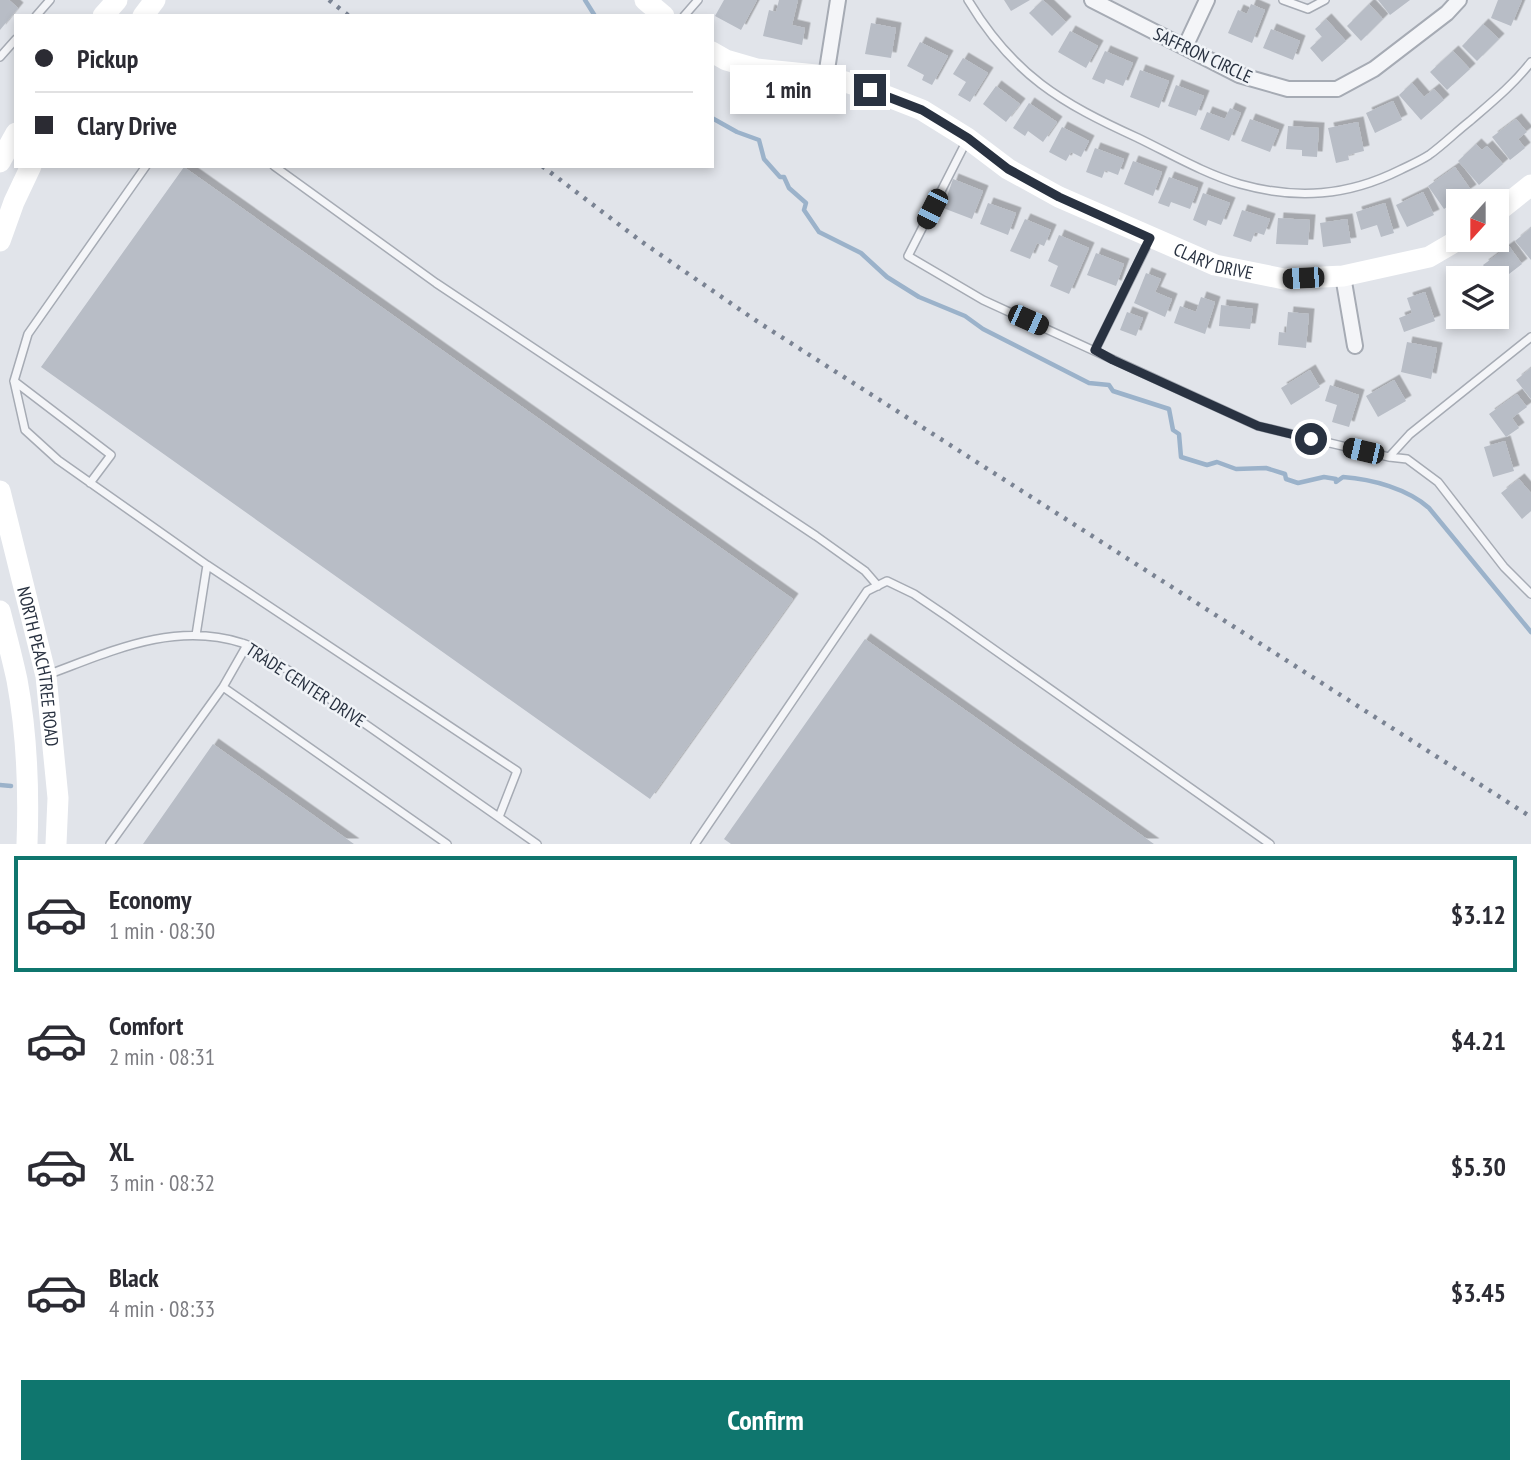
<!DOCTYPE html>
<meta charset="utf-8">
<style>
body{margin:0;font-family:"PT Sans Narrow",sans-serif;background:#f7f7f7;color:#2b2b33;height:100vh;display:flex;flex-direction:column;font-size:26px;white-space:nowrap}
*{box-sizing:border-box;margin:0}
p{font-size:23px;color:#7c7c81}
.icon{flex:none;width:38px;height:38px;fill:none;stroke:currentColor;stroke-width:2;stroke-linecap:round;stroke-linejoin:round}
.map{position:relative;height:844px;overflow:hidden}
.panel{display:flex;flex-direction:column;background:#fff;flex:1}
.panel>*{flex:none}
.top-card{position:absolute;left:14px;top:14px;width:700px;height:154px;border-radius:0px;box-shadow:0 4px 10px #0003;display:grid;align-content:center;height:154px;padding:0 21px;background:#fff}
.needle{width:46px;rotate:201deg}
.fabs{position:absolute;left:1446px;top:189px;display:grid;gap:14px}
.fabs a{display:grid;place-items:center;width:63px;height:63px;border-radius:0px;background:#fff;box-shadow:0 4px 10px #0003;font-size:35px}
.end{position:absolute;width:32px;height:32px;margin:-16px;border:9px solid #293241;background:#fff;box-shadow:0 0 0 4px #fff}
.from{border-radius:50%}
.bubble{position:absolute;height:49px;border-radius:0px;background:#fff;box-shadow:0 4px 10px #0003;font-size:23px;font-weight:800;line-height:49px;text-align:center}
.car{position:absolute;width:21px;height:42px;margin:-21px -10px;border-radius:9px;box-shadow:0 0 5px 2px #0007;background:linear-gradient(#222 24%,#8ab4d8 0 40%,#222 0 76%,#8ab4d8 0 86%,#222 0)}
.top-card b{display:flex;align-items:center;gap:24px;height:66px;font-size:26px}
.top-card b+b{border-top:2px solid #e1e1e2}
.top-card i{width:18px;height:18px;background:#2b2b33}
ul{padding:12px 0 0;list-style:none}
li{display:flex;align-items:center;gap:21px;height:116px;margin:0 14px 10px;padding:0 7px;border:4px solid transparent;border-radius:0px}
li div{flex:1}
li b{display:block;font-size:26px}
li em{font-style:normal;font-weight:800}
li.selected{border-color:#0f766e}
li>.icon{width:63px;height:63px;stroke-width:1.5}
.cta{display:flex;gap:14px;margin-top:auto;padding:14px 21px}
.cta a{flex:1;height:80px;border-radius:0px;background:#0f766e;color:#fff;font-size:28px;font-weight:800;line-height:80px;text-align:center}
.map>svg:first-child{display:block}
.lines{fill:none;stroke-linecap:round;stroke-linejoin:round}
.stream{stroke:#9bb2ca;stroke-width:4.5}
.building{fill:#b8bdc6;filter:url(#shadow)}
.lane-casing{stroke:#a6abb4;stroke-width:10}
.street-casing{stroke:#a6abb4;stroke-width:18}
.lane{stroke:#f4f5f8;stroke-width:7}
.street{stroke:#f4f5f8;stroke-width:14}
.secondary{stroke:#fff;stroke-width:21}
.rail{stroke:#7a8393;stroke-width:4.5;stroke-dasharray:3.5 7;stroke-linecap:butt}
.route{stroke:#293241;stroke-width:9}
.labels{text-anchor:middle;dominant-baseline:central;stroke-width:5;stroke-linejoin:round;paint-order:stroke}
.street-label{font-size:18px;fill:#293241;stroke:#f0f3f7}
</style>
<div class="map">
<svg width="1531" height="844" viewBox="0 0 1531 844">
<defs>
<filter id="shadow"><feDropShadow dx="5.5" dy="-5.5" stdDeviation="0" flood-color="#0004"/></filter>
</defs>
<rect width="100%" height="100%" fill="#e1e4ea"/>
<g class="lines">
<!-- stream -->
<path class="stream" d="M585 0 595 16
M712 118 737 132 759 140 764 159 780 177H784L789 188 806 203 804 210 819 232 861 253 887 277 919 297 965 316 983 329 1089 383 1109 385 1113 391 1169 409 1173 430 1179 434 1181 457 1207 465 1217 462 1236 469 1266 468 1285 474 1286 479 1298 483 1324 477 1336 479V482L1343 477C1372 479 1408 489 1429 508L1531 632
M0 785 11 786"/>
</g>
<!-- building -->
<path class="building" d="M0 0H9L18 8 0 30Z
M724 0H757L741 30 715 16Z
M779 0H798L792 25 805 28 802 45 763 36 769 10 776 12Z
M1004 0H1030L1011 11Z
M1043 0 1066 22 1052 36 1029 13Z
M1378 0H1410L1390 15Z
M1498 0H1522L1511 26 1491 18Z
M1251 4 1265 10 1252 43 1228 33 1238 10 1247 14Z
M1369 4 1383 19 1361 41 1347 26Z
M1326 19 1346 41 1322 62 1310 48 1322 37 1315 29Z
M871 23 896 28 891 58 865 54Z
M1483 24 1499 39 1477 61 1462 46Z
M1271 29 1300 41 1293 60 1263 48Z
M1070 31 1098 46 1086 68 1058 52Z
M920 42 948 56 932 85 922 80 924 75 907 66Z
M1105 51 1133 63 1123 86 1106 79 1104 84 1092 79Z
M1453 51 1470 69 1447 90 1430 72Z
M963 58 988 73 970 102 958 95 966 82 953 74Z
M1140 70 1169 81 1159 108 1130 97Z
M1412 83 1424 97 1434 89 1444 100 1421 120 1399 95Z
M1176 85 1204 96 1196 116 1168 106Z
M996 86 1020 104 1006 122 983 104Z
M1393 101 1402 120 1375 133 1366 113Z
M1029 103 1057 122 1043 142 1028 131 1025 136 1013 128Z
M1230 108 1241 113 1229 141 1200 129 1207 112 1225 119Z
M1250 119 1279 130 1270 152 1241 141Z
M1516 119 1527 132 1518 139 1525 148 1510 160 1492 137Z
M1358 122 1364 151 1348 155 1349 160 1336 163 1328 128Z
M1288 126 1319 128 1317 157 1302 156V150L1286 149Z
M1062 127 1089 141 1081 157 1071 152 1066 161 1049 152Z
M1476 144 1482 150 1487 146 1503 164 1479 185 1458 161Z
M1095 148 1124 159 1118 175 1105 170 1102 178 1086 172Z
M1133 161 1162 172 1153 196 1124 184Z
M184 167 793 599 650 799 41 367Z
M1455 167 1471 190 1444 209 1428 186Z
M1169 177 1198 188 1190 209 1171 202 1169 207 1158 203Z
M953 179 983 191 972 219 943 208Z
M1423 192 1434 215 1407 227 1396 205Z
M1203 193 1230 203 1221 225 1208 220 1206 226 1193 220Z
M988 203 1016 213 1008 235 980 224Z
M1385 203 1394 233 1381 237 1377 225 1361 230 1356 212Z
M1242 210 1270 219 1264 235 1255 232 1251 242 1233 236Z
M1278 218 1310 220 1308 245 1276 244Z
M1025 219 1051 230 1044 246 1037 243 1030 259 1010 251Z
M1347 219 1351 243 1323 247 1320 223Z
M1531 228V260L1515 241Z
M1059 235 1089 248 1069 294 1050 286 1058 266 1048 261Z
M1509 246 1522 264 1496 284V278H1493L1483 265Z
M1096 253 1124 264 1116 286 1087 275Z
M1146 273 1161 279 1155 292 1172 299 1165 317 1134 303Z
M1425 292 1435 321 1404 332 1399 318 1412 313 1407 298Z
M1201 297 1215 302 1205 334 1174 323 1180 306 1196 312Z
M1221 305 1253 309 1250 329 1219 326Z
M1127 312 1143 318 1136 336 1120 330Z
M1288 312 1309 314 1306 348 1278 345 1279 332 1286 333Z
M1407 342 1437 348 1431 379 1401 372Z
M1531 368V399L1516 380Z
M1310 370 1320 387 1291 405 1281 388Z
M1394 380 1406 401 1378 417 1366 396Z
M1330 385 1359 395 1349 427 1332 422 1337 405 1325 401Z
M1517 394 1527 407 1512 418 1519 428 1506 437 1489 414Z
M1505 441 1514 471 1493 477 1484 447Z
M1519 479 1531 493V511L1522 519 1501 493Z
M865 639 1154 844H731L724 839Z
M213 744 354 844H143Z"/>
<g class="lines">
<defs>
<path id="lane" d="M968 0C1013 75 1061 103 1138 138 1171 154 1205 174 1240 184 1297 200 1348 196 1400 170 1410 165 1420 161 1429 155 1443 145 1456 132 1470 121 1492 102 1513 85 1531 62
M1283 0 1308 9 1325 0
M36 16 50 0
M684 16 698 0
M0 57 16 39
M966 142 908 256 983 300 1258 426 1389 457 1407 459 1438 482 1504 567 1531 594
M146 166 28 334 14 381 25 430 58 460 207 565
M274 166 436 283 816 536 865 571 878 586
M1095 350 1150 239
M14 381 111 455 90 483
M1389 457 1410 434 1531 337
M196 635 207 565 517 771 499 817
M47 675C110 652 173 621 242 643 253 646 265 655 275 661L537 844
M223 687 247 645
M110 844 223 687 447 844
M695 844 867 591 887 581 914 594 948 617 1270 844"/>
<path id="street" d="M1092 0 1239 75 1288 89H1337L1374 69 1447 13 1459 0
M1185 47 1207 0
M826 76 838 0
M1343 276 1355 346"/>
</defs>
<!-- lane casing -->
<use href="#lane" class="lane-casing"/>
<!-- street casing -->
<use href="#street" class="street-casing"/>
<!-- lane -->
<use href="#lane" class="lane"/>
<!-- street -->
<use href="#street" class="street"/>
<!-- secondary -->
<g class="secondary">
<path d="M645 0 664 16"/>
<path d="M103 16 117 0"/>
<path d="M143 16 155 0"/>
<path id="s1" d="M712 52 726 60 757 69 826 76 871 90 922 110 967 138 1008 169 1059 197 1215 265 1284 279 1343 276 1429 257 1458 240"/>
<path d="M0 162 16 133"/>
<path d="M1496 213 1531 185"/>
<path d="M0 241 14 202 31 166"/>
<path id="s2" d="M0 491 46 676 58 798 56 844"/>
<path d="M0 611C6 634 12 657 17 680 27 734 29 790 27 844"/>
</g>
<!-- rail -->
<path class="rail" d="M329 0 349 16
M542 166 642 242 758 322 1531 817"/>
</g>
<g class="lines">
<!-- route -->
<path class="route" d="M870 90 922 110 968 138 1008 169 1059 197 1150 238 1095 350 1113 360 1258 426 1311 439"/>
</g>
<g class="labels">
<!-- street labels -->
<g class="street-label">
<text transform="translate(1203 55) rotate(25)">SAFFRON CIRCLE</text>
<text stroke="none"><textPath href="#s1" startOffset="550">CLARY DRIVE</textPath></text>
<text stroke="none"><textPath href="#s2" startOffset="180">NORTH PEACHTREE ROAD</textPath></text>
<text transform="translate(306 685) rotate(33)">TRADE CENTER DRIVE</text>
</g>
</g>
</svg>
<div class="fabs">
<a><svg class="needle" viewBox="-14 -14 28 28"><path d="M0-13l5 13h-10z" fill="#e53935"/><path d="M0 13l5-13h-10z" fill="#7c7c81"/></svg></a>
<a><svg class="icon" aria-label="layers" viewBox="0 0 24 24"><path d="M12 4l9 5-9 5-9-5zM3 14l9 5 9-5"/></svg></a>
</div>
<i class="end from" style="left:1311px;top:439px"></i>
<i class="end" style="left:870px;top:90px"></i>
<div class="bubble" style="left:730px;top:65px;width:116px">1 min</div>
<i class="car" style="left:932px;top:209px;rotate:207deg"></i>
<i class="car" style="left:1303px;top:278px;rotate:267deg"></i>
<i class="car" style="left:1028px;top:320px;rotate:114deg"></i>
<i class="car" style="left:1363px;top:451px;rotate:283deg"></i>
<div class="top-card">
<b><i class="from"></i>Pickup</b>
<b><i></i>Clary Drive</b>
</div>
</div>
<section class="panel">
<ul>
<li class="selected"><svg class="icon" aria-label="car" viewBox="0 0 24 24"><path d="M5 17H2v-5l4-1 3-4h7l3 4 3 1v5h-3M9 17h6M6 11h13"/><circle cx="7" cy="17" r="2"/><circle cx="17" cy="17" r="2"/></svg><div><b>Economy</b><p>1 min · 08:30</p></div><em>$3.12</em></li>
<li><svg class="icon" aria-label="car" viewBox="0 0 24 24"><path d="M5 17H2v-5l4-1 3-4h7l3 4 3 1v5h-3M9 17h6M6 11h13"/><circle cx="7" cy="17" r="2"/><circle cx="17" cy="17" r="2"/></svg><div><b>Comfort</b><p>2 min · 08:31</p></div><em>$4.21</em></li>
<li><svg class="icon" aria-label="car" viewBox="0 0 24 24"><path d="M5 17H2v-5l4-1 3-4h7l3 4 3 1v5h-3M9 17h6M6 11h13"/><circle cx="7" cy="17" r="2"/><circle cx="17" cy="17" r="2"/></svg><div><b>XL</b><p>3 min · 08:32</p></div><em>$5.30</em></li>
<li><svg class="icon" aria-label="car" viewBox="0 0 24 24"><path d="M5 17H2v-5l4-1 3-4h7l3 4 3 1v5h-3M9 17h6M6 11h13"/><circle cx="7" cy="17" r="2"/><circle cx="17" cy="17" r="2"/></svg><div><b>Black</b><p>4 min · 08:33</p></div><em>$3.45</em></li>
</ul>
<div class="cta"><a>Confirm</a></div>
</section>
